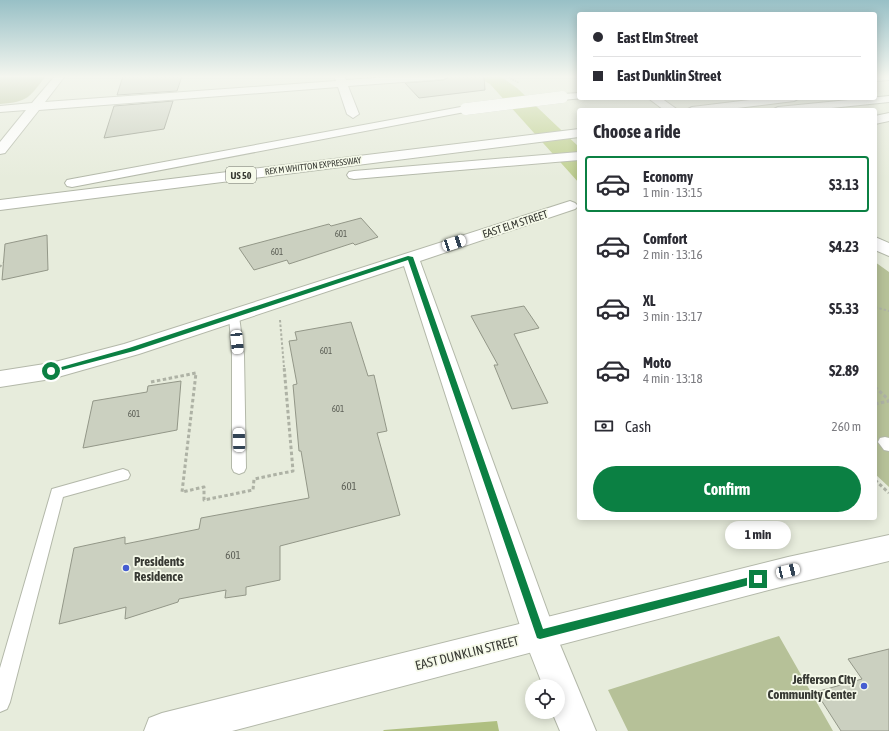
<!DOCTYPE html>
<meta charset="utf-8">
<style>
body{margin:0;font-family:"Asap Condensed",sans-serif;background:#f2f2f3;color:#2b2b33;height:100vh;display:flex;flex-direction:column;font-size:15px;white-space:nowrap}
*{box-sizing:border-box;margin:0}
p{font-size:13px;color:#7c7c81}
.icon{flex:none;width:22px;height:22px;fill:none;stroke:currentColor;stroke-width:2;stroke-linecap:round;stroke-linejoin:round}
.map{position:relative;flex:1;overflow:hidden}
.side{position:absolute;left:577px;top:108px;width:300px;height:412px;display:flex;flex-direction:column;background:#fff;border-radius:4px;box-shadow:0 2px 10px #0003}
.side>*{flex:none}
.hud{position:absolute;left:577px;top:12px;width:300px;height:88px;border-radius:4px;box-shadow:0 2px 10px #0003;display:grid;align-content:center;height:88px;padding:0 16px;background:#fff}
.tools{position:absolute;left:525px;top:679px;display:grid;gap:8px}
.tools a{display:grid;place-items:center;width:40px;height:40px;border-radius:50%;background:#fff;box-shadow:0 2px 10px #0003;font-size:20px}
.end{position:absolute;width:18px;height:18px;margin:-9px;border:5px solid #0b8043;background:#fff;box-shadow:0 0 0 2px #fff}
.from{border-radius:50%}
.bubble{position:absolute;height:28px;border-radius:14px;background:#fff;box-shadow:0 2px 10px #0003;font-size:13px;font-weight:700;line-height:28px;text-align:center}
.car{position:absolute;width:12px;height:24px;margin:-12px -6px;border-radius:5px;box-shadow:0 0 3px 1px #0007;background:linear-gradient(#fff 24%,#345 0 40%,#fff 0 76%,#345 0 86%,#fff 0)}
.hud b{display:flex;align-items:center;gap:14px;height:38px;font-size:15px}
.hud b+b{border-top:1px solid #e1e1e2}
.hud i{width:10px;height:10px;background:#2b2b33}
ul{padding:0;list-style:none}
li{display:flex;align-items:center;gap:12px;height:56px;margin:0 8px 6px;padding:0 8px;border:2px solid transparent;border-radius:4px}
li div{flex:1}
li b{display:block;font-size:15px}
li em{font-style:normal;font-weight:700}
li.selected{border-color:#0b8043}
li>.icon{width:36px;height:36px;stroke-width:1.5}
h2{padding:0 16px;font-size:18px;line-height:48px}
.pay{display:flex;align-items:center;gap:10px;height:44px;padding:0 16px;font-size:15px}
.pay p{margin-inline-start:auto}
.cta{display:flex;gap:8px;margin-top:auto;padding:8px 16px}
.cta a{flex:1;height:46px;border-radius:24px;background:#0b8043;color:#fff;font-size:16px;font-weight:700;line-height:46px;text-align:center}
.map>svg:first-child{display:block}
.green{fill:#b6c198}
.forest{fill:#afbf81}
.water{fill:#c1d192}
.building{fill:#cbd0c0;stroke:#939788}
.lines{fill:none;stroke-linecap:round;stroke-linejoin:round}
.lane-casing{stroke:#b3b8a9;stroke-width:2}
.street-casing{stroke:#b3b8a9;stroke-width:2}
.secondary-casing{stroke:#b3b8a9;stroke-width:2}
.highway-casing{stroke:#b3b8a9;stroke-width:2}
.path-far2{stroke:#aeb2a5;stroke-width:1.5;stroke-dasharray:1.5 1;stroke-linecap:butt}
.path-far1{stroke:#aeb2a5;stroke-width:2;stroke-dasharray:2.5 2;stroke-linecap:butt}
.path{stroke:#aeb2a5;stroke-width:3;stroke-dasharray:3.5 2.5;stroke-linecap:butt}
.lane{fill:#fff;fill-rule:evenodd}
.street{fill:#fff;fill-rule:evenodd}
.secondary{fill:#fff;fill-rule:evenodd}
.highway{fill:#fff;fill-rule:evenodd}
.highway-bridge-casing{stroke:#b3b8a9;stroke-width:12;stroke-linecap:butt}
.highway-bridge{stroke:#fff;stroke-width:12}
.route{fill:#0b8043}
.poi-dot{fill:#455dd1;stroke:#f5f9e9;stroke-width:1.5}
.labels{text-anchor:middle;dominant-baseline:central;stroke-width:3.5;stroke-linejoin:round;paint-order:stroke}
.far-street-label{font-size:9px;fill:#373933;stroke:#f5f9e9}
.number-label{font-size:9px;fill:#5c5f56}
.shield{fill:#f5f9e9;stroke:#70736a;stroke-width:1}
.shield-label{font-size:10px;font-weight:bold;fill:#373933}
.street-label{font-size:11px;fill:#373933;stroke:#f5f9e9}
.near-number-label{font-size:11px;fill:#5c5f56}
.near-poi-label{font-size:13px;font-weight:bold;fill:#373933;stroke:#f5f9e9;text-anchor:start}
.near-street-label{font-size:13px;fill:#373933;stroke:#f5f9e9}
</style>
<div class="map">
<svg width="889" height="731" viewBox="0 0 889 731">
<rect width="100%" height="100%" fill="#e7ecdc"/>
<!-- green -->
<path class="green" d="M0 76H46C29 97 29 102 0 104Z
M875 262 889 272V487L875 474Z
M779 636 833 731H628L608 690Z"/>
<!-- forest -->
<path class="forest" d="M497 721 499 731H383L384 730Z"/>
<!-- water -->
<path class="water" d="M500 76 517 88 579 147V183L490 84 479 78Z"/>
<!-- building -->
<path class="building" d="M123 76H182L177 91 117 95Z
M450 76H484L485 90 419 98 405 83 444 80Z
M173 101 164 129 104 138 114 106Z
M361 218 378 237 355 245 353 243 289 264 287 260 254 270 239 248 329 224 331 226Z
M47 235 48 270 2 280 5 244Z
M524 306 539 328 514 334 548 403 512 409 494 365H498L471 316Z
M351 322 368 376 374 375 387 431 377 433 400 515 280 546V580L246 587V595L225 598 226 590 179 599 178 602 125 619 126 607 59 624 74 548 125 537V544L199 529 201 518 309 498 301 451H299L293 385 297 384 289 341 297 340 295 332Z
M181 381 177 430 83 448 93 401 147 392 148 386Z
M889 649V731H841L816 692 862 679 848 659Z"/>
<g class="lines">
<defs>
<path id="lane" d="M234 313 239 316 244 355 246 468 244 472 239 474 234 472 232 468V355L229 316Z
M885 437 889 438V451L884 450 878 442 880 438Z
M123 469 128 471 130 475 128 479 63 497 10 702 7 709 0 712V668L52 489Z"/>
<path id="street" d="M55 76H65L45 102 336 81 334 76H344L346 80 402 76H449L444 79 348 86 359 114 353 118 347 114 338 87 39 110 5 153 0 154V142L26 110 0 112V106L32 103Z
M570 201 575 203 578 206 575 209 420 261 556 635 596 731H560L552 712H558V686H543L523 635 404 266 139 354 51 379 0 387V371L51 363 124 344Z"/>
<path id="secondary" d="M648 98H661L678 110H664Z
M875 237 889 243V256L875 250Z
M889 535V561L788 585 232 731H144L149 718 162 713 788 557Z"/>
<path id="highway" d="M875 76H889V80L875 81Z
M579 93V98H583L562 100 557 97 562 94Z
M889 96V102L812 110H772L778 107Z
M766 98H800L794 101 721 110H686L692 107Z
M466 106 470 107 472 109 470 111 72 187 67 186 65 183 67 180 72 179Z
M889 113V121L875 124V116Z
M579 129V137L0 210V200Z
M579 152V160L354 179 349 178 347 175 349 172 354 171Z"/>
</defs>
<!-- lane casing -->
<use href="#lane" class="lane-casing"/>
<!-- street casing -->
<use href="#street" class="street-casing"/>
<!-- secondary casing -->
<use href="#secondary" class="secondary-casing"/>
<!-- highway casing -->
<use href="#highway" class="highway-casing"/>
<!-- path-far2 -->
<path class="path-far2" d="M506 76 519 83"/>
<!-- path-far1 -->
<path class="path-far1" d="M0 267 3 263
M875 307 889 311
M280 320 284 367"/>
<!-- path -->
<path class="path" d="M151 382 196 373 182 492 204 487V500L253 490 254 479 293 471 284 366
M875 387 889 400
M875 404 889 401
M875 480 889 493"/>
<!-- lane -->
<use href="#lane" class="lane"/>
<!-- street -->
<use href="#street" class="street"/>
<!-- secondary -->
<use href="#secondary" class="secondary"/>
<!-- highway -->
<use href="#highway" class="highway"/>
<defs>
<path id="highway-bridge" d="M466 109 562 97"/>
</defs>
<!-- highway-bridge casing -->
<use href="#highway-bridge" class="highway-bridge-casing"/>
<!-- highway-bridge -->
<use href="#highway-bridge" class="highway-bridge"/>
</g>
<!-- sky -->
<linearGradient id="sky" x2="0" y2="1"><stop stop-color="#98c0c6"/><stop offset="0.43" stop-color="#f4f6ef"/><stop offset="1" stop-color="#f4f6ef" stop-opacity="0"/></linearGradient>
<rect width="889" height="178" fill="url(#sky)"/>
<!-- route -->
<path class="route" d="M408 256 413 257 543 629 758 575 763 579 761 582 540 639 537 638 408 260 134 351 51 373 47 371 129 348Z"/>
<!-- markers -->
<g class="poi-dot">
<circle cx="126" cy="568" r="4"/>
<circle cx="864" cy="686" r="4"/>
</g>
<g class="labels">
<!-- far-street labels -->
<g class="far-street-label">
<text transform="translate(313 166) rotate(-7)">REX M WHITTON EXPRESSWAY</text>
</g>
<!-- number labels -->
<g class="number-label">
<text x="341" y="234">601</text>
<text x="277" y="252">601</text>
<text x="326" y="351">601</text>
<text x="338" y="409">601</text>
<text x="134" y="414">601</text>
</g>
<!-- shield labels -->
<rect class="shield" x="226" y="167" width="30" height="16" rx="3"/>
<g class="shield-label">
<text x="241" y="175">US 50</text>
</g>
<!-- street labels -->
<g class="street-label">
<text transform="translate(515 224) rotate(-18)">EAST ELM STREET</text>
</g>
<!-- near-number labels -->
<g class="near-number-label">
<text x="349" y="486">601</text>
<text x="233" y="555">601</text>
</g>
<!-- near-poi labels -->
<g class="near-poi-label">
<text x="134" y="561">Presidents<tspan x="134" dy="15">Residence</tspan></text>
<text x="856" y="679" text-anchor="end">Jefferson City<tspan x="856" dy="15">Community Center</tspan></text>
</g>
<!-- near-street labels -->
<g class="near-street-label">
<text transform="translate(467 653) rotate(-14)">EAST DUNKLIN STREET</text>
</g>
</g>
</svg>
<div class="tools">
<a><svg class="icon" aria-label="locate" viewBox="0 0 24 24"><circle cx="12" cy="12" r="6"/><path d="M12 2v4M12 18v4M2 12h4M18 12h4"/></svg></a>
</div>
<i class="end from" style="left:51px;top:371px"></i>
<i class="end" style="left:758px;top:579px"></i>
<div class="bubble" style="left:725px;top:521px;width:66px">1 min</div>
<i class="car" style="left:454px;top:243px;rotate:72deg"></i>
<i class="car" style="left:237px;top:342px;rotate:175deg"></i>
<i class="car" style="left:239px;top:440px;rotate:359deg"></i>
<i class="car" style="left:788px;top:571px;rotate:77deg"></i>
<div class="hud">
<b><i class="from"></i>East Elm Street</b>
<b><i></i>East Dunklin Street</b>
</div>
<section class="side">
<h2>Choose a ride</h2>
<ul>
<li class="selected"><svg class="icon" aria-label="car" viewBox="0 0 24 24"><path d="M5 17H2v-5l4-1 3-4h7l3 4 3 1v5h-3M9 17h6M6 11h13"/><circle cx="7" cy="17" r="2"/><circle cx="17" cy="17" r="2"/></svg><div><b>Economy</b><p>1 min · 13:15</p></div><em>$3.13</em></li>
<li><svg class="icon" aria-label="car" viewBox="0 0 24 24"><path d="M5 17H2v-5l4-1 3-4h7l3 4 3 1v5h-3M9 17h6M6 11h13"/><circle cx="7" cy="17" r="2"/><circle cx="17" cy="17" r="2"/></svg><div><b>Comfort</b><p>2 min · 13:16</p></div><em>$4.23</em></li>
<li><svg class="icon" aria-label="car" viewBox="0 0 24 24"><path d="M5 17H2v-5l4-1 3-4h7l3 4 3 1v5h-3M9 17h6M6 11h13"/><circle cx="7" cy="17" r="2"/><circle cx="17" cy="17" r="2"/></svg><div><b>XL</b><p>3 min · 13:17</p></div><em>$5.33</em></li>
<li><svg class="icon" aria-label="car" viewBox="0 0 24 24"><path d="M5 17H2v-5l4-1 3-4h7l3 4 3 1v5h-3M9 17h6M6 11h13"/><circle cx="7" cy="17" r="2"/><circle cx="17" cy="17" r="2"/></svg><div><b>Moto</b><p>4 min · 13:18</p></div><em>$2.89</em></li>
</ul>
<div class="pay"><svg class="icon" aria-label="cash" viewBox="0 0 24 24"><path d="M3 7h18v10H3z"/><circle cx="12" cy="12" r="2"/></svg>Cash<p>260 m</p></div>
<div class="cta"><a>Confirm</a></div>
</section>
</div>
